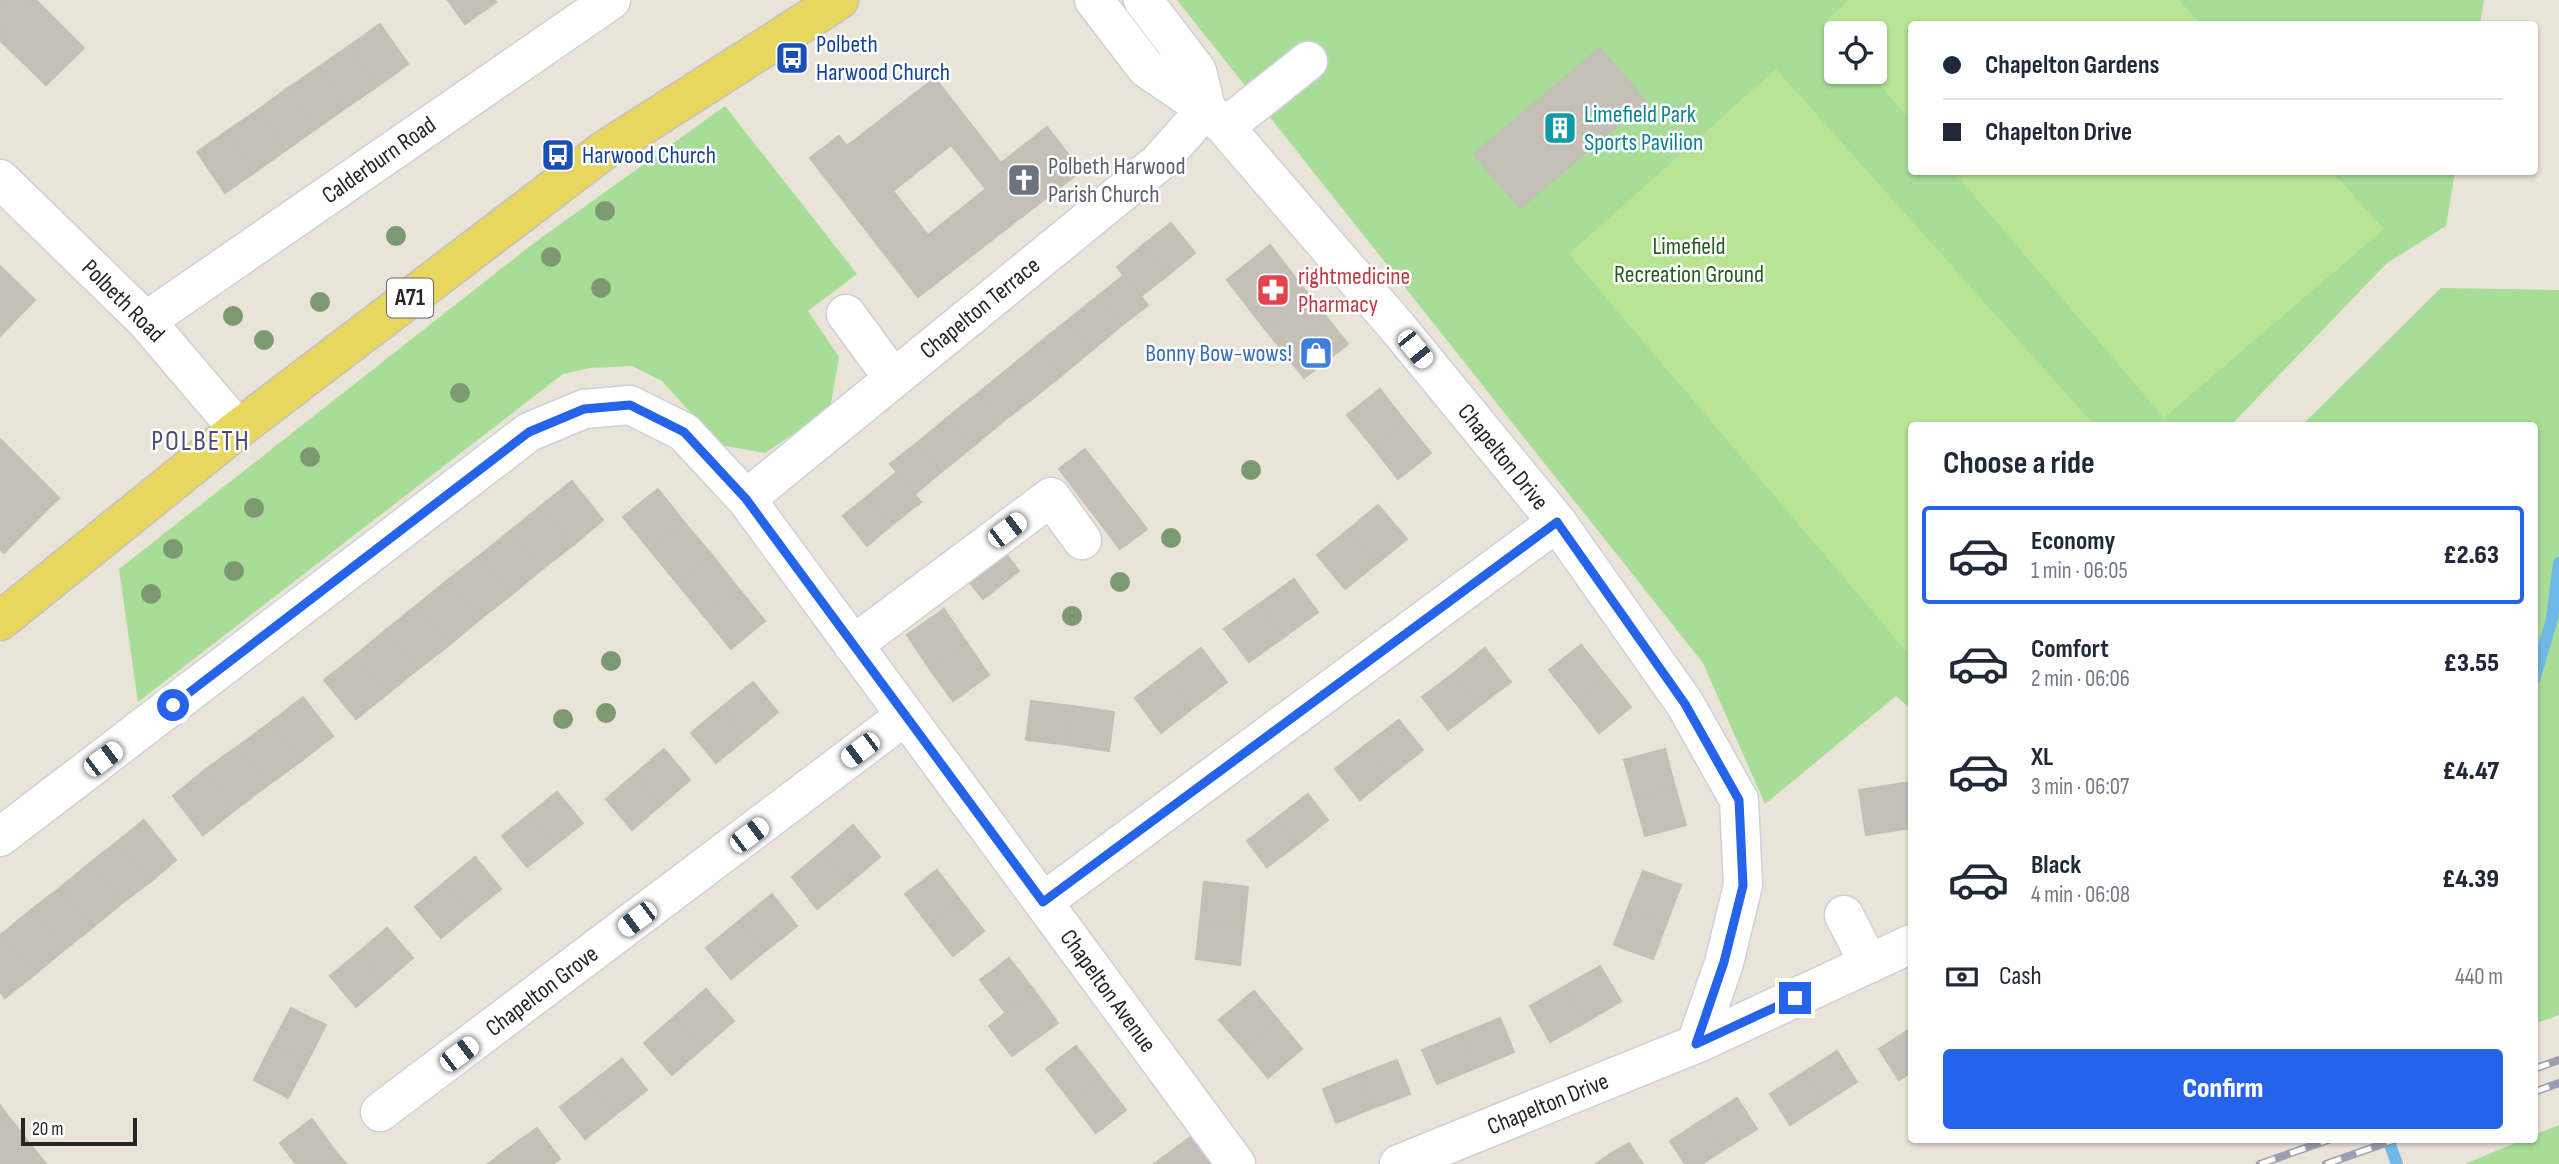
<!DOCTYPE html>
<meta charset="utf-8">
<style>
body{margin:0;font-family:"Sofia Sans Condensed",sans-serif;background:#f2f2f3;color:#1f2937;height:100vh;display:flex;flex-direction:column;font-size:26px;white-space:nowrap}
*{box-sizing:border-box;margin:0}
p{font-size:23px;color:#747a83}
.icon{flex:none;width:38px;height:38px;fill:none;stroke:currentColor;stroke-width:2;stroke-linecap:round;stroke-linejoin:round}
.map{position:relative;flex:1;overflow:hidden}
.side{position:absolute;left:1908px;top:422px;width:630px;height:721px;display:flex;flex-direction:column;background:#fff;border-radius:7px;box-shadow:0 2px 5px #0004}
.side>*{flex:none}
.guide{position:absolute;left:1908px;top:21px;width:630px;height:154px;border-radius:7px;box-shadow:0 2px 5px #0004;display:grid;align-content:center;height:154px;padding:0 35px;background:#fff}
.fabs{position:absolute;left:1824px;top:21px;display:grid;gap:14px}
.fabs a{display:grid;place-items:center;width:63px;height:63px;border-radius:7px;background:#fff;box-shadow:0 2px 5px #0004;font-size:35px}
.scale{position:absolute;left:21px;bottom:18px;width:116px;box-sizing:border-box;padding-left:7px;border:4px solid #262626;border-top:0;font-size:19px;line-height:24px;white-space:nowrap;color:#262626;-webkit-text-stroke:5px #fff;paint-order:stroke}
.end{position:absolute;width:32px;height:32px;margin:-16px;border:9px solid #2563eb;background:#fff;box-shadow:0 0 0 4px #fff}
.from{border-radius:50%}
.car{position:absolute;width:21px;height:42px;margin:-21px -10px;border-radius:9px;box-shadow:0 0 5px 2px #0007;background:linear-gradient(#fff 24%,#345 0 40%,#fff 0 76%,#345 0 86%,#fff 0)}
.guide b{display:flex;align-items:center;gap:24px;height:66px;font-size:26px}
.guide b+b{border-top:2px solid #e0e1e3}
.guide i{width:18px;height:18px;background:#1f2937}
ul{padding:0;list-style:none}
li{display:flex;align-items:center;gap:21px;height:98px;margin:0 14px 10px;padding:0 21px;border:4px solid transparent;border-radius:7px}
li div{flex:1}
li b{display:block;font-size:26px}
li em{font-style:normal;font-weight:800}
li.selected{border-color:#2563eb}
li>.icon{width:63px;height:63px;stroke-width:1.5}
h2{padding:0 35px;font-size:32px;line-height:84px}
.pay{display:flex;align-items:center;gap:18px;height:77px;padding:0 35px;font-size:26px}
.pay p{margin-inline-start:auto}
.primary-button{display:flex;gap:14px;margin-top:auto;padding:14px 35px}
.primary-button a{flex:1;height:80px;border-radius:7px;background:#2563eb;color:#fff;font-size:28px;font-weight:800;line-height:80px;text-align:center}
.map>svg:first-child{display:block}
.green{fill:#a7dd97;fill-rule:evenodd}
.pitch{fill:#b8e493}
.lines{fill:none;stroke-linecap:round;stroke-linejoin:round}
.stream{stroke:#70b9e6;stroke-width:12}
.building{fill:#c4c0b8;stroke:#c3bfb3;stroke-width:2;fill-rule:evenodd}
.minor-casing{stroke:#cecfdf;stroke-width:41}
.major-casing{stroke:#c2c2c2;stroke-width:41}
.minor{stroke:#fff;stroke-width:38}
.major{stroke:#e7d75f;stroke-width:38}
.rail-casing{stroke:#9c9db0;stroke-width:8}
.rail{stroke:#fff;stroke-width:5;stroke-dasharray:16;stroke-linecap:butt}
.tree{fill:#7c9971}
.route{stroke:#2563eb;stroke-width:9}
.labels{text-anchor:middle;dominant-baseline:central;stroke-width:5;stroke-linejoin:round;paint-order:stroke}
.shield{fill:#fff;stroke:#676767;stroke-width:2}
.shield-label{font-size:23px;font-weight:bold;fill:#262626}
.transit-label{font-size:24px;fill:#164399;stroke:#fff;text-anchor:start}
.culture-label{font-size:24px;fill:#0d838f;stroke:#fff;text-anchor:start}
.street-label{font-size:24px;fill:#262626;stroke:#fff}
.worship-label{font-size:24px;fill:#5b616d;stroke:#fff;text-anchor:start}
.park-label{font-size:24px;fill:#235d1d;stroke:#fff}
.health-label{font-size:24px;fill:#be3a42;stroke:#fff;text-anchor:start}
.shop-label{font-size:24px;fill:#366cbe;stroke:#fff;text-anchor:end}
.quarter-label{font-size:28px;letter-spacing:2px;fill:#4a4d74;stroke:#fff}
</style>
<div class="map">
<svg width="2559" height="1164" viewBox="0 0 2559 1164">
<rect width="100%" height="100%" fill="#e9e3d8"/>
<!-- green -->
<path class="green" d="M1177 0H2484L2480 24H1911V172H2455L2446 226 2387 263 2231 425H1911V709L1896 696 1765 804 1703 663ZM1836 33H1874V72H1836Z
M725 106 857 274 808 311 839 357 830 409 765 453 720 445 662 381 632 366 590 368 563 374 138 702 119 569 534 243Z
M2441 288 2559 290V1015L2534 1024V425H2302Z
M2559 1125V1164H2465L2525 1139H2534V1135Z"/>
<!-- pitch -->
<path class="pitch" d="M1849 0H2179L2201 24H1911V121L1869 72H1874V33H1836L1826 21Z
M1776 69 2094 425H1911V649L1907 652 1569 254Z
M1954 172H2332L2384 229 2164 418Z"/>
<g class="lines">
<!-- stream -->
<path class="stream" d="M2534 680 2552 619 2559 563
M2388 1139 2397 1164"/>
</g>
<!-- building -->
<path class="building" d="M0 0H36L0 36Z
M36 0 84 48 46 85 0 40V36Z
M448 0H494L496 2 465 24Z
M380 24 408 64 378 86 349 46Z
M349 46 378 86 347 107 319 67Z
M1600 48 1646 102 1520 208 1474 154Z
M319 67 347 107 317 128 288 88Z
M935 78 1001 163 1047 127 1081 171 918 297 810 158 839 136 847 146ZM951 145 986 189 928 235 893 191Z
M288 88 317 128 286 150 258 110Z
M258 110 286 150 255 172 227 131Z
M227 131 255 172 225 193 197 152Z
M1171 223 1195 253 1168 275 1143 245Z
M1143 245 1168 275 1141 296 1117 267Z
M1270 245 1309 295 1265 329 1227 280Z
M0 266 35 300 0 336Z
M1124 275 1148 305 1122 325 1098 296Z
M1309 295 1328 319 1285 354 1265 329Z
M1098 296 1122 325 1092 350 1068 320Z
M1328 319 1348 344 1304 378 1285 354Z
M1068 320 1092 350 1062 375 1038 344Z
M1038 344 1062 375 1032 399 1008 369Z
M1008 369 1032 399 1001 423 977 394Z
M1380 389 1405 421 1373 447 1347 415Z
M977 394 1001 423 971 448 947 418Z
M947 418 971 448 941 472 917 443Z
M1405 421 1431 453 1398 479 1373 447Z
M0 439 59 498 4 553 0 549Z
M917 443 941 472 915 494 890 464Z
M1085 449 1147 529 1120 549 1059 469Z
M897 472 921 502 893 524 869 495Z
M572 481 603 520 572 546 541 506Z
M658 489 684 522 650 550 623 517Z
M869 495 893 524 867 546 843 516Z
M1378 505 1407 539 1376 564 1348 530Z
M541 506 572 546 541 570 510 531Z
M684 522 712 555 677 583 650 550Z
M1348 530 1376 564 1345 589 1317 555Z
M510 531 541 570 511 595 479 556Z
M1000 546 1019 571 983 599 963 574Z
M712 555 738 588 704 616 677 583Z
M479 556 511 595 480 619 448 580Z
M1294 579 1318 612 1284 637 1259 604Z
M448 580 480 619 449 645 417 605Z
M738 588 765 621 731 649 704 616Z
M1259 604 1284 637 1249 662 1224 629Z
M417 605 449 645 418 669 386 630Z
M944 609 967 643 929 668 907 635Z
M386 630 418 669 387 694 356 655Z
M967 643 989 675 953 701 929 668Z
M1581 645 1606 676 1574 701 1549 670Z
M1201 648 1227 682 1194 707 1168 673Z
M1485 648 1511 682 1479 706 1454 673Z
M356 655 387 694 356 719 324 680Z
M1168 673 1194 707 1161 733 1135 698Z
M1454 673 1479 706 1448 730 1422 697Z
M1606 676 1631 707 1599 733 1574 701Z
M753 682 778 712 747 738 722 707Z
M303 697 333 736 301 761 271 722Z
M1031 701 1073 706 1068 745 1026 740Z
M1073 706 1114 712 1109 751 1068 745Z
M722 707 747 738 716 763 691 733Z
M1399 720 1423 750 1391 775 1367 744Z
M271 722 301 761 268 785 238 746Z
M1367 744 1391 775 1360 800 1335 769Z
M238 746 268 785 235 810 205 770Z
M664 749 690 780 661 805 635 774Z
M1665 749 1675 787 1635 799 1624 760Z
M205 770 235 810 203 835 173 796Z
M635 774 661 805 632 830 606 799Z
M1911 782V828L1866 835 1859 790Z
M1675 787 1686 825 1645 836 1635 799Z
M557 792 583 823 555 845 530 814Z
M1308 794 1328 820 1298 844 1278 817Z
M530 814 555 845 527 867 502 836Z
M1278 817 1298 844 1267 867 1247 841Z
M144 820 176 860 150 882 117 842Z
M853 825 880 857 849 883 823 851Z
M117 842 150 882 122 903 90 863Z
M823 851 849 883 817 909 792 877Z
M475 857 501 889 471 913 445 882Z
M90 863 122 903 93 927 61 887Z
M937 870 961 901 929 925 905 894Z
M1643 871 1681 885 1667 922 1628 908Z
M445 882 471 913 441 938 415 907Z
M1204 882 1248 887 1244 926 1200 921Z
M61 887 93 927 64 950 31 910Z
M772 894 797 926 764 952 739 921Z
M961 901 984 931 953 956 929 925Z
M1628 908 1667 922 1653 959 1614 945Z
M31 910 64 950 35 974 2 934Z
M739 921 764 952 731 979 706 948Z
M1200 921 1244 926 1240 965 1196 959Z
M387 928 413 958 384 983 359 952Z
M2 934 35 974 5 998 0 992V935Z
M359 952 384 983 356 1007 330 976Z
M1009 958 1034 990 1005 1012 980 980Z
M1600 966 1621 1001 1586 1022 1565 986Z
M1565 986 1586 1022 1550 1042 1530 1006Z
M706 989 734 1021 703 1048 675 1016Z
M1034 990 1058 1023 1012 1056 989 1026Z
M1254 991 1278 1020 1244 1049 1219 1020Z
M291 1008 326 1025 307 1062 272 1044Z
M675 1016 703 1048 672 1075 644 1043Z
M1500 1018 1514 1052 1476 1068 1461 1034Z
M1278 1020 1302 1049 1268 1078 1244 1049Z
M1911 1028V1072L1899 1080 1879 1049Z
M1461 1034 1476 1068 1437 1084 1422 1050Z
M272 1044 307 1062 288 1098 254 1080Z
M1076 1046 1101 1078 1071 1101 1046 1069Z
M1837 1051 1857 1082 1824 1103 1804 1072Z
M622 1059 647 1090 616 1114 591 1083Z
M1397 1060 1410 1094 1373 1108 1360 1074Z
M1804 1072 1824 1103 1790 1125 1770 1094Z
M1360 1074 1373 1108 1336 1123 1323 1089Z
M1101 1078 1126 1110 1096 1133 1071 1101Z
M591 1083 616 1114 585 1139 560 1107Z
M1737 1098 1757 1129 1723 1150 1704 1119Z
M0 1105 9 1117 0 1125Z
M9 1117 46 1164H0V1125Z
M312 1119 336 1152 320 1164H296L280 1143Z
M1704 1119 1723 1150 1702 1164H1685L1670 1141Z
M537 1128 560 1159 553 1164H515L505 1151Z
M1192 1136 1213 1164H1154Z
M1629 1143 1643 1164H1596L1613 1152Z
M505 1151 515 1164H488Z
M336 1152 346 1164H320Z"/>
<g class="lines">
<defs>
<path id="minor" d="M1094 0 1146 68 1206 109 1225 127 1398 328 1557 522 1685 704 1739 800 1743 885 1724 963 1696 1044
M1143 0 1197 71 1206 109
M1225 127 1308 61
M0 179 146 321 238 429
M846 314 893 378
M146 321 611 0
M746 499 1158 163 1206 109
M853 645 1051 497 1082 540
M0 837 529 432 584 409 630 405 684 432 746 499 1236 1164
M1043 902 1557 522
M1844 915 1869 964
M380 1112 905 716
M1399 1164 1696 1044 1911 944"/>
<path id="major" d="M0 621 238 429 603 151 839 0"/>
</defs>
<!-- minor casing -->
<use href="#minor" class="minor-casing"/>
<!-- major casing -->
<use href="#major" class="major-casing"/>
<!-- minor -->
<use href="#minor" class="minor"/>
<!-- major -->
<use href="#major" class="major"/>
<defs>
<path id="rail" d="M2534 1069 2559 1060
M2534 1092 2559 1083
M2260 1164 2331 1139
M2326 1164 2397 1139"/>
</defs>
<!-- rail casing -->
<use href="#rail" class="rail-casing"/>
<!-- rail -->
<use href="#rail" class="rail"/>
</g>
<!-- trees -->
<g class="tree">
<circle cx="605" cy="211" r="10"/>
<circle cx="396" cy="236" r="10"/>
<circle cx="551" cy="257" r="10"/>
<circle cx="601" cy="288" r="10"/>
<circle cx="320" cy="302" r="10"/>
<circle cx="233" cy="316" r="10"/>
<circle cx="264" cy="340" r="10"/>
<circle cx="460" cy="393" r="10"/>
<circle cx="310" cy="457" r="10"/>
<circle cx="1251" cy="470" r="10"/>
<circle cx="254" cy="508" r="10"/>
<circle cx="1171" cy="538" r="10"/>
<circle cx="173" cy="549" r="10"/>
<circle cx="234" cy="571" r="10"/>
<circle cx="1120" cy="582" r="10"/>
<circle cx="151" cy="594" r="10"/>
<circle cx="1072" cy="616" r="10"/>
<circle cx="611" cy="661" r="10"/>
<circle cx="606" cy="713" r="10"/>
<circle cx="563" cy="719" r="10"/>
</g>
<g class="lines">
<!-- route -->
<path class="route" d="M173 705 529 432 584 409 630 405 684 432 746 499 1043 902 1557 522 1685 704 1739 800 1743 886 1724 962 1696 1044 1795 998"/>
</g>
<!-- icons -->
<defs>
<symbol id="bus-square" viewBox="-11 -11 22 22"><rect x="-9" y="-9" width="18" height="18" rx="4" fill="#1a4fb4" stroke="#fff"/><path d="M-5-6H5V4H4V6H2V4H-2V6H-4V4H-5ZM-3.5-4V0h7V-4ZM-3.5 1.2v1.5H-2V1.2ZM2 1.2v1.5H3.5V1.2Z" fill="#fff"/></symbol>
<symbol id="building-square" viewBox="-11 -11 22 22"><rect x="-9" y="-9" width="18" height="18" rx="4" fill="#0f9aa8" stroke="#fff"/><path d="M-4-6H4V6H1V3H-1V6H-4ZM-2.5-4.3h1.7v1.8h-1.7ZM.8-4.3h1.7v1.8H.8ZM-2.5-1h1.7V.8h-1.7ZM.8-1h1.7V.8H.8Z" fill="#fff"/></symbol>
<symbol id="church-square" viewBox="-11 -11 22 22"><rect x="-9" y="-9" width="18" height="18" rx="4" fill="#6b7280" stroke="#fff"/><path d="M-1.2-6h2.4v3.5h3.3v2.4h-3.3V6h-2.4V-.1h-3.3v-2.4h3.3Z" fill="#fff"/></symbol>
<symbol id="pharmacy-square" viewBox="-11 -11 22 22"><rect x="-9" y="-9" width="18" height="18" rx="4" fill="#e0444e" stroke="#fff"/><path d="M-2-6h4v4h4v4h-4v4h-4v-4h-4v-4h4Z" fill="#fff"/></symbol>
<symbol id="shop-square" viewBox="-11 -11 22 22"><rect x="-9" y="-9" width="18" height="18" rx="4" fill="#3f7fe0" stroke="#fff"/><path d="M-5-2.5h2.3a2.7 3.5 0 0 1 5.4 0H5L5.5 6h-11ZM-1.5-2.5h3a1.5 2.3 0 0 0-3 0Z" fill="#fff"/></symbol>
</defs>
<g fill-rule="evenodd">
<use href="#bus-square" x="773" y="39" width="38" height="38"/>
<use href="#building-square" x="1541" y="109" width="38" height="38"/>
<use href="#bus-square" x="539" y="136" width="38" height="38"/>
<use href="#church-square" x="1005" y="161" width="38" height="38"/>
<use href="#pharmacy-square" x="1254" y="271" width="38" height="38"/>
<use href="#shop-square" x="1297" y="334" width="38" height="38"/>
</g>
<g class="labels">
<!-- shield labels -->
<rect class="shield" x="387" y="278.5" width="46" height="39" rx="5"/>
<g class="shield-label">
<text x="410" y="298">A71</text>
</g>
<!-- transit labels -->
<g class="transit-label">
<text x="816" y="44">Polbeth<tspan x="816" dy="28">Harwood Church</tspan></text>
<text x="582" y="155">Harwood Church</text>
</g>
<!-- culture labels -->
<g class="culture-label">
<text x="1584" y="114">Limefield Park<tspan x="1584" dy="28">Sports Pavilion</tspan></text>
</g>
<!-- street labels -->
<g class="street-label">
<text transform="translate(379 160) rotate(-35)">Calderburn Road</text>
<text transform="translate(123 301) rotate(45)">Polbeth Road</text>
<text transform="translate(980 308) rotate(-39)">Chapelton Terrace</text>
<text transform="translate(1503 457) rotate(51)">Chapelton Drive</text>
<text transform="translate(542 991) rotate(-37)">Chapelton Grove</text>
<text transform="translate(1108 991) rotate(54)">Chapelton Avenue</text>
<text transform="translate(1548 1104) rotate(-22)">Chapelton Drive</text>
</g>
<!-- worship labels -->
<g class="worship-label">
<text x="1048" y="166">Polbeth Harwood<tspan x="1048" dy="28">Parish Church</tspan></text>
</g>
<!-- park labels -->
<g class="park-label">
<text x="1689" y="246">Limefield<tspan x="1689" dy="28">Recreation Ground</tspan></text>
</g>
<!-- health labels -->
<g class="health-label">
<text x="1298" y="276">rightmedicine<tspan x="1298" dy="28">Pharmacy</tspan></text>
</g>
<!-- shop labels -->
<g class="shop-label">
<text x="1292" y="353">Bonny Bow-wows!</text>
</g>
<!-- quarter labels -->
<g class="quarter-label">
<text x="201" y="441">POLBETH</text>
</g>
</g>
</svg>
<div class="fabs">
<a><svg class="icon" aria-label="locate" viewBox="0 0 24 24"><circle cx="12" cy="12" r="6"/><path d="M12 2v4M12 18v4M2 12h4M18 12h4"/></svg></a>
</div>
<div class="scale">20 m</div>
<i class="end from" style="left:173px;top:705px"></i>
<i class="end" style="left:1795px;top:998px"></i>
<i class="car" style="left:1415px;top:349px;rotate:141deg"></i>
<i class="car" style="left:1007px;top:530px;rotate:53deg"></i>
<i class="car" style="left:860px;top:750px;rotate:233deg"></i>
<i class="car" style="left:103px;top:759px;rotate:53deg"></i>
<i class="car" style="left:749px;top:835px;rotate:53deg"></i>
<i class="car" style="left:637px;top:919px;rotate:233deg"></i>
<i class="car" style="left:459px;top:1054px;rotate:53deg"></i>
<div class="guide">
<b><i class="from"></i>Chapelton Gardens</b>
<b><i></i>Chapelton Drive</b>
</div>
<section class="side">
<h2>Choose a ride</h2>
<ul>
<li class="selected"><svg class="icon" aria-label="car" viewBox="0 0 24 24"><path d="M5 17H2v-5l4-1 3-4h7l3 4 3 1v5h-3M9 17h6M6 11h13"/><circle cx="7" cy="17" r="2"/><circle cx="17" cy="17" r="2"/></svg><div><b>Economy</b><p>1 min · 06:05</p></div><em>£2.63</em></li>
<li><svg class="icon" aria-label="car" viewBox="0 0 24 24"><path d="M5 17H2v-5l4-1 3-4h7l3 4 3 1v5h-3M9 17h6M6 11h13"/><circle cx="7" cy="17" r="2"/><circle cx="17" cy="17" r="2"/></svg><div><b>Comfort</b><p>2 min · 06:06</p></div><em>£3.55</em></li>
<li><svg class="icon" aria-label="car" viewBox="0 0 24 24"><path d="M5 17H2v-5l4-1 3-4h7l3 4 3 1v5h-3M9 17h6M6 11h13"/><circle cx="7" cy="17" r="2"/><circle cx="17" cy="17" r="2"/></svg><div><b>XL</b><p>3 min · 06:07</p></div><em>£4.47</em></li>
<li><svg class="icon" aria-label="car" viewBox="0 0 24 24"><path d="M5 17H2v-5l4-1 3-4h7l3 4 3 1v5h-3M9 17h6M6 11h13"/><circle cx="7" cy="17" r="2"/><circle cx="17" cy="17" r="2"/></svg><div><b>Black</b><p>4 min · 06:08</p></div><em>£4.39</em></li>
</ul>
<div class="pay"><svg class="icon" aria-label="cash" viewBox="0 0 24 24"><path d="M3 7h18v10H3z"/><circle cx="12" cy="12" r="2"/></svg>Cash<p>440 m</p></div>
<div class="primary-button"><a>Confirm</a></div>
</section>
</div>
